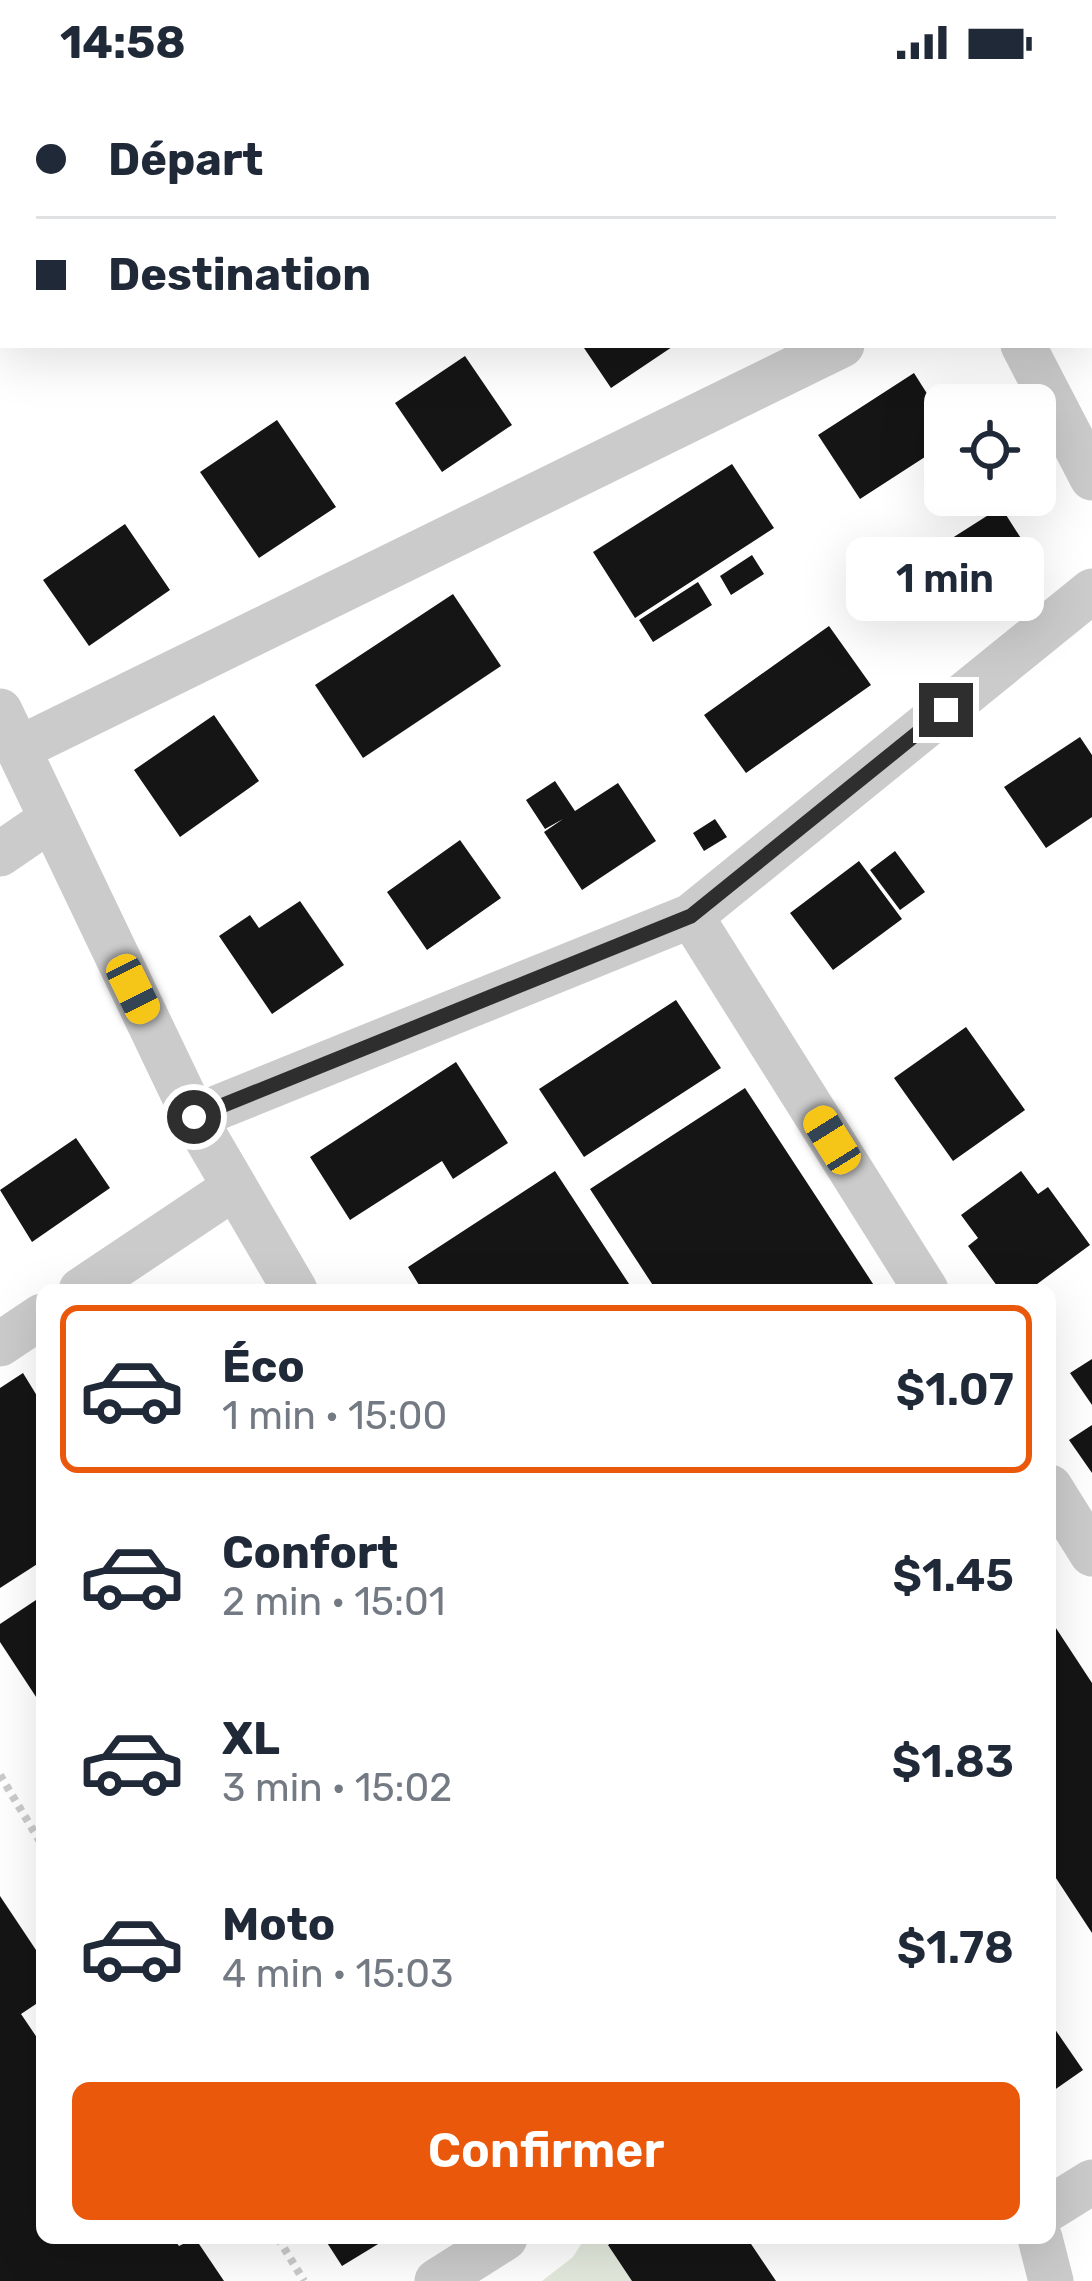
<!DOCTYPE html>
<html lang="fr">
<meta charset="utf-8">
<style>
body{margin:0;font-family:Rubik,sans-serif;background:#f6f6f7;color:#1f2937;height:100vh;display:flex;flex-direction:column;font-size:45px;white-space:nowrap}
*{box-sizing:border-box;margin:0}
p{font-size:39px;color:#747a83}
.icon{flex:none;width:66px;height:66px;fill:none;stroke:currentColor;stroke-width:2;stroke-linecap:round;stroke-linejoin:round}
.map{position:relative;flex:1;overflow:hidden}
.drawer{position:absolute;left:36px;top:1200px;width:1020px;height:960px;display:flex;flex-direction:column;background:#fff;border-radius:18px;box-shadow:0 12px 48px #0002}
.drawer>*{flex:none}
.guide{position:absolute;left:0px;top:0px;width:1092px;height:264px;box-shadow:0 12px 48px #0002;display:grid;align-content:center;height:264px;padding:0 36px;background:#fff}
.tools{position:absolute;left:924px;top:300px;display:grid;gap:24px}
.tools a{display:grid;place-items:center;width:132px;height:132px;border-radius:18px;background:#fff;box-shadow:0 12px 48px #0002;font-size:60px}
.end{position:absolute;width:54px;height:54px;margin:-27px;border:15px solid #2e2e2e;background:#fff;box-shadow:0 0 0 6px #fff}
.from{border-radius:50%}
.bubble{position:absolute;height:84px;border-radius:18px;background:#fff;box-shadow:0 12px 48px #0002;font-size:39px;font-weight:600;line-height:84px;text-align:center}
.car{position:absolute;width:36px;height:72px;margin:-36px -18px;border-radius:15px;box-shadow:0 0 9px 3px #0007;background:linear-gradient(#f5c518 24%,#345 0 40%,#f5c518 0 76%,#345 0 86%,#f5c518 0)}
.guide b{display:flex;align-items:center;gap:42px;height:114px;font-size:45px}
.guide b+b{border-top:3px solid #e0e1e3}
.guide i{width:30px;height:30px;background:#1f2937}
ul{padding:21px 0 0;list-style:none}
li{display:flex;align-items:center;gap:36px;height:168px;margin:0 24px 18px;padding:0 12px;border:6px solid transparent;border-radius:18px}
li div{flex:1}
li b{display:block;font-size:45px}
li em{font-style:normal;font-weight:600}
li.on{border-color:#ea580c}
li>.icon{width:108px;height:108px;stroke-width:1.5}
.action{display:flex;gap:24px;margin-top:auto;padding:24px 36px}
.action a{flex:1;height:138px;border-radius:18px;background:#ea580c;color:#fff;font-size:48px;font-weight:600;line-height:138px;text-align:center}
.status{display:flex;justify-content:space-between;align-items:center;height:84px;padding:0 60px;background:#fff;direction:ltr}
.status svg{height:33px;fill:currentColor}
.map>svg:first-child{display:block}
.green{fill:#e3eadd}
.building{fill:#151515}
.lines{fill:none;stroke-linecap:round;stroke-linejoin:round}
.path{stroke:#cbcbcb;stroke-width:8;stroke-dasharray:6 6;stroke-linecap:butt}
.minor{stroke:#cbcbcb;stroke-width:45}
.route{stroke:#2e2e2e;stroke-width:15}
</style>
<div class="status"><b>14:58</b><svg viewBox="0 0 49 12"><path d="M0 12V9h3v3zM5 12V6h3v6zM10 12V3h3v9zM15 12V0h3v12zM26 1h20v11H26zM47 4h2v5h-2z"/></svg></div>
<div class="map">
<svg width="1092" height="2197" viewBox="0 0 1092 2197">
<rect width="100%" height="100%" fill="#fff"/>
<!-- green -->
<path class="green" d="M585 2154H676L717 2197H542L573 2173Z"/>
<!-- building -->
<path class="building" d="M582 261H675L611 304Z
M465 272 512 341 442 388 395 319Z
M914 289 945 338V360L860 415 818 351Z
M277 336 336 423 259 474 200 388Z
M732 380 774 444 635 534 593 468Z
M1001 423 1038 481 954 536 916 477Z
M125 440 170 506 89 562 43 496Z
M752 471 764 490 731 511 720 492Z
M698 498 712 521 653 558 639 536Z
M453 510 501 582 363 674 315 601Z
M829 542 871 601 746 689 704 631Z
M214 631 259 697 180 753 134 686Z
M1080 653 1092 671V733L1046 764 1004 703Z
M555 697 575 727 618 699 656 757 582 806 544 748 563 735 545 745 526 716Z
M715 735 727 753 704 767 693 749Z
M460 756 501 814 427 866 387 808Z
M895 767 925 808 900 826 870 786Z
M859 777 902 835 833 886 790 829Z
M300 817 344 881 272 930 219 852 250 831 259 844Z
M676 916 721 984 584 1073 539 1005Z
M966 943 1025 1026 953 1077 894 994Z
M456 978 508 1059 453 1095 442 1077 350 1136 310 1073Z
M745 1004 821 1120 877 1206H656L641 1183 590 1105Z
M76 1054 110 1104 32 1158 0 1106Z
M555 1087 633 1206H422L408 1183Z
M1021 1087 1038 1110 1048 1103 1090 1161 1029 1206H1000L968 1162 978 1154 961 1131Z
M1092 1275V1321L1070 1289Z
M23 1289 42 1320V1477L0 1504V1304Z
M1092 1341V1389L1069 1356Z
M39 1514 42 1519V1622L0 1558V1540Z
M1050 1535 1092 1599V1849L1050 1785Z
M0 1812 42 1875V1916L21 1930 42 1961V2154H173L179 2162 195 2154 224 2197H0Z
M1050 1938 1083 1986 1050 2009Z
M324 2154H388L342 2182Z
M618 2154H747L776 2197H632L608 2161Z"/>
<g class="lines">
<!-- path -->
<path class="path" d="M0 1691 42 1761
M278 2154 304 2197"/>
<!-- minor -->
<path class="minor" d="M899 0 901 3
M220 3 231 0
M0 61 3 60
M1023 261 1092 394
M0 627 194 1033 295 1206
M18 665 842 261
M0 770 51 735
M691 832 926 1206
M194 1033 691 832 1092 507
M81 1206 235 1103
M0 1260 42 1232
M1050 1403 1092 1470
M1050 2124 1092 2098
M1040 2154 1051 2197
M437 2197 505 2154"/>
</g>
<g class="lines">
<!-- route -->
<path class="route" d="M194 1033 691 832 946 626"/>
</g>
</svg>
<div class="tools">
<a><svg class="icon" aria-label="locate" viewBox="0 0 24 24"><circle cx="12" cy="12" r="6"/><path d="M12 2v4M12 18v4M2 12h4M18 12h4"/></svg></a>
</div>
<i class="end from" style="left:194px;top:1033px"></i>
<i class="end" style="left:946px;top:626px"></i>
<div class="bubble" style="left:846px;top:453px;width:198px">1 min</div>
<i class="car" style="left:133px;top:905px;rotate:154deg"></i>
<i class="car" style="left:832px;top:1056px;rotate:328deg"></i>
<div class="guide">
<b><i class="from"></i>Départ</b>
<b><i></i>Destination</b>
</div>
<section class="drawer">
<ul>
<li class="on"><svg class="icon" aria-label="car" viewBox="0 0 24 24"><path d="M5 17H2v-5l4-1 3-4h7l3 4 3 1v5h-3M9 17h6M6 11h13"/><circle cx="7" cy="17" r="2"/><circle cx="17" cy="17" r="2"/></svg><div><b>Éco</b><p>1 min · 15:00</p></div><em>$1.07</em></li>
<li><svg class="icon" aria-label="car" viewBox="0 0 24 24"><path d="M5 17H2v-5l4-1 3-4h7l3 4 3 1v5h-3M9 17h6M6 11h13"/><circle cx="7" cy="17" r="2"/><circle cx="17" cy="17" r="2"/></svg><div><b>Confort</b><p>2 min · 15:01</p></div><em>$1.45</em></li>
<li><svg class="icon" aria-label="car" viewBox="0 0 24 24"><path d="M5 17H2v-5l4-1 3-4h7l3 4 3 1v5h-3M9 17h6M6 11h13"/><circle cx="7" cy="17" r="2"/><circle cx="17" cy="17" r="2"/></svg><div><b>XL</b><p>3 min · 15:02</p></div><em>$1.83</em></li>
<li><svg class="icon" aria-label="car" viewBox="0 0 24 24"><path d="M5 17H2v-5l4-1 3-4h7l3 4 3 1v5h-3M9 17h6M6 11h13"/><circle cx="7" cy="17" r="2"/><circle cx="17" cy="17" r="2"/></svg><div><b>Moto</b><p>4 min · 15:03</p></div><em>$1.78</em></li>
</ul>
<div class="action"><a>Confirmer</a></div>
</section>
</div>
